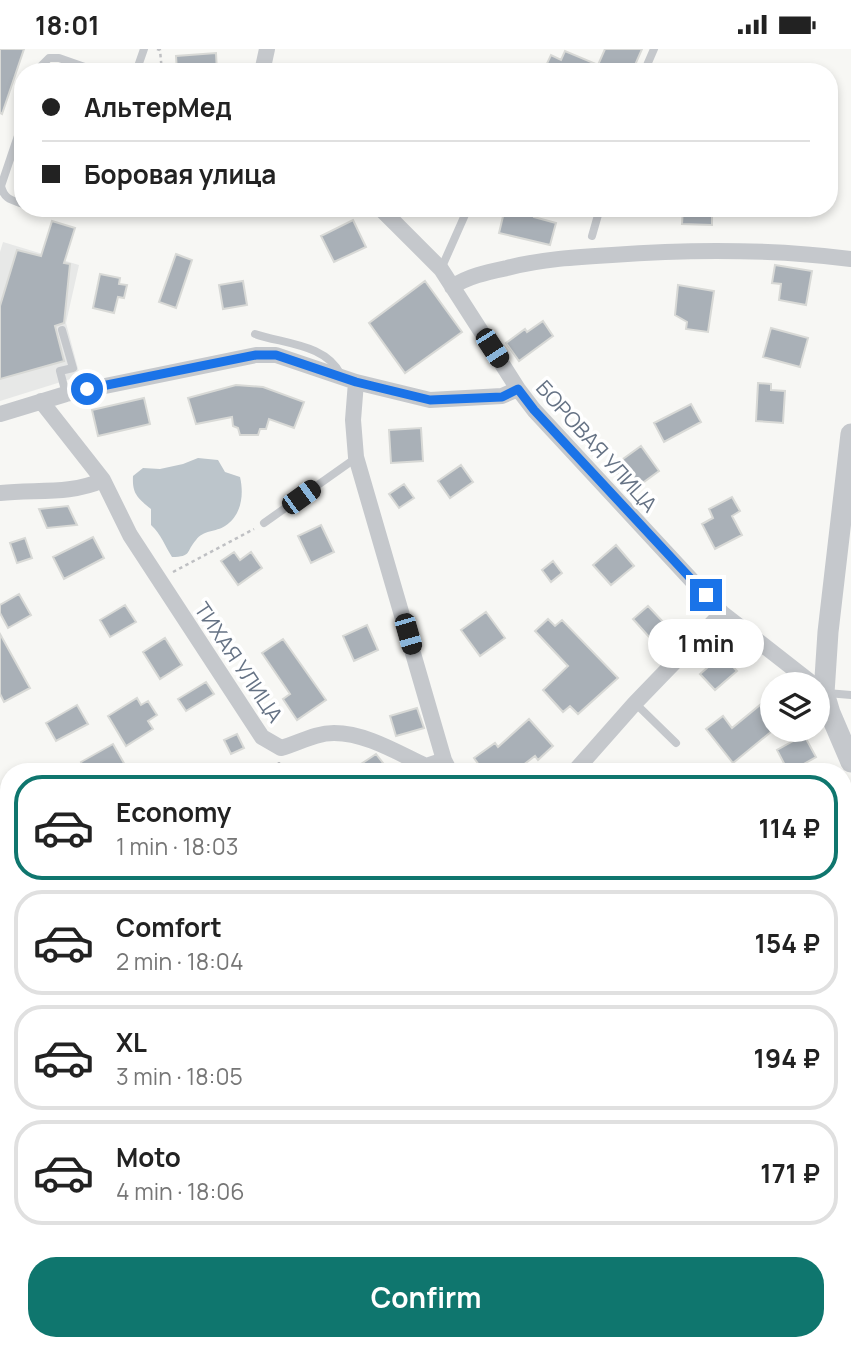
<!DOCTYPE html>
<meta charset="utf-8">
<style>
body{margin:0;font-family:Manrope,sans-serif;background:#f6f6f6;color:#222;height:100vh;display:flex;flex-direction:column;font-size:26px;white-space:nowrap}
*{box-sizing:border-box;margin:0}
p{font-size:23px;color:#767676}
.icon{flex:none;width:38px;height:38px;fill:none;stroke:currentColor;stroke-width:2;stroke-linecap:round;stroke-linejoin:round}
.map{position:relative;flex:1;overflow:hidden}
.panel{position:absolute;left:0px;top:714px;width:852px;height:588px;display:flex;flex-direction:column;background:#fff;border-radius:28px 28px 0 0;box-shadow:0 4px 10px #0003}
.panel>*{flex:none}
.hud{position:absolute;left:14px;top:14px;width:824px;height:154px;border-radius:28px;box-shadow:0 4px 10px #0003;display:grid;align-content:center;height:154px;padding:0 28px;background:#fff}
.buttons{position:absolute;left:760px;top:623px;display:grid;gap:14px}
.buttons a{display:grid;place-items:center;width:70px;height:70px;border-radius:50%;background:#fff;box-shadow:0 4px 10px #0003;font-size:35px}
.end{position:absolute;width:32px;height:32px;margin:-16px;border:9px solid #1a73e8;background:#fff;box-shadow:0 0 0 4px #fff}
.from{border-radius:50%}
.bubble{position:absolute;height:49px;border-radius:24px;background:#fff;box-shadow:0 4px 10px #0003;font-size:23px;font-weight:700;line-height:49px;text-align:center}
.car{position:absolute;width:21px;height:42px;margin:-21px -10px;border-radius:9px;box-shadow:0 0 5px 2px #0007;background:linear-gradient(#222 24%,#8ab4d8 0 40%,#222 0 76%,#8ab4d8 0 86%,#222 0)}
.hud b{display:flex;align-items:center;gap:24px;height:66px;font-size:26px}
.hud b+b{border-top:2px solid #e0e0e0}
.hud i{width:18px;height:18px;background:#222}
ul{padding:12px 0 0;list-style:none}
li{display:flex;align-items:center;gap:21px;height:105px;margin:0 14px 10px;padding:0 14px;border:4px solid #e0e0e0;border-radius:28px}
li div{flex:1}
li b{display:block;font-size:26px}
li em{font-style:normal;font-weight:700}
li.current{border-color:#0f766e}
li>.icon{width:63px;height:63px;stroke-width:1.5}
.primary-button{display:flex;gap:14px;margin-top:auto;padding:14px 28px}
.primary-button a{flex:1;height:80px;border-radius:28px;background:#0f766e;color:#fff;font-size:28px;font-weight:700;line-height:80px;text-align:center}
.status{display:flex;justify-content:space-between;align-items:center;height:49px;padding:0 35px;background:#fff;direction:ltr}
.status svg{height:19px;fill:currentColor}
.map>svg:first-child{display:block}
.built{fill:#e7e8e7}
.green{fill:#d7ded5}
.water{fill:#bcc5cb}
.building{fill:#a9b0b7;stroke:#d8d9d6;stroke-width:2}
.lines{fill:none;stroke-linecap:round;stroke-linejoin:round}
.secondary-casing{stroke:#b7bbc0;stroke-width:26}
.path{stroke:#bfc0c3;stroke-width:2.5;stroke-dasharray:3.5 3.5;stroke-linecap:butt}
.service{stroke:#c5c8cc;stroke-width:8}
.minor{stroke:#c5c8cc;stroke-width:16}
.tertiary{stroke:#c5c8cc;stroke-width:21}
.secondary{stroke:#fff;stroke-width:23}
.route{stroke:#1a73e8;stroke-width:9}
.labels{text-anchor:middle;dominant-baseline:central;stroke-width:7;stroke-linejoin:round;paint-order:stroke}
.street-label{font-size:21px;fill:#667385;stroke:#fff}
</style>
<div class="status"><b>18:01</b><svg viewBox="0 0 49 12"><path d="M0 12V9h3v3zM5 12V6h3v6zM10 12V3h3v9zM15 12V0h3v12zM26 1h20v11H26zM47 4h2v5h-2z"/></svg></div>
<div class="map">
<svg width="851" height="1302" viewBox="0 0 851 1302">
<rect width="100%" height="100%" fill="#f7f7f4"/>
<!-- built -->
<path class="built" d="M3 193 79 216 66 274 80 327 0 352V203Z
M447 1293H567L571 1302H452Z
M613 1293H630L634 1302H595Z"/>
<!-- green -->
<path class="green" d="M9 1221V1293H48L54 1302H0V1223Z"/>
<!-- water -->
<path class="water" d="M198 409 218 411 225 423 240 428C244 445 242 466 225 477 216 483 203 481 196 491 186 502 192 508 172 508 165 497 161 485 151 476V460C138 449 132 445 133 427L143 419 160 420 183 415Z
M8 1102 9 1207 0 1210V1103Z"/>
<!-- building -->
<path class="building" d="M0 0H24L2 65 0 64Z
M605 0H642L632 23H543L551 6 561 11 565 2 598 16Z
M216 4 217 23H177L176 7Z
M505 159H536L534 168 556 174 550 196 499 184Z
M683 159H712V176L682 175Z
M353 171 366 198 334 213 321 187Z
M52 172 75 179 64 214 70 215 64 274 55 277 64 312 0 330V257L17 201 41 207Z
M176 205 192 211 176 259 159 253Z
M775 216 812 222 806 256 779 251 781 235 772 234Z
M100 225 120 229 119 235 127 236 124 249 118 248 114 264 93 259Z
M243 232 247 256 223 260 219 236Z
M425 232 462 283 405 324 369 274Z
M678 236 714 242 708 283 686 280 687 273 675 266Z
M543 272 553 287 519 312 506 294 525 280 527 283Z
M771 279 808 289 800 318 763 308Z
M758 334 771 335V341L785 342 783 374 756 372Z
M236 336 263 338 304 353 294 379 269 370 266 380H260L258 386H240L238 379 233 377 232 368 196 375 188 349Z
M144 349 150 375 98 387 92 361Z
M691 355 701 373 664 393 654 374Z
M421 379 423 412 391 414 389 381Z
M641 397 659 422 630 443 612 418Z
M461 416 473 433 450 449 438 432Z
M404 435 414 449 399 459 389 445Z
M732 448 740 462 732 467 742 486 715 500 702 475 713 469 709 460Z
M68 457 77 476 47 479 39 460Z
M321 476 334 503 311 514 298 487Z
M93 488 104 509 64 530 53 508Z
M25 489 32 509 17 514 10 494Z
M616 496 634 517 611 536 593 516Z
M234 503 240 511 251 503 262 519 238 536 221 512Z
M553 512 562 524 551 533 542 521Z
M19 545 31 566 8 579 0 564V556Z
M125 556 136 573 110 588 100 571Z
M648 557 665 575 650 589 633 570Z
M486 563 505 589 480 607 461 581Z
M548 570 555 577 562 571 618 629 578 665 570 657 563 663 543 641 568 617 535 582Z
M367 576 378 601 354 612 343 587Z
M0 585 30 639 4 653 0 645Z
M165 589 182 616 160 630 143 603Z
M283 590 326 651 297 671 283 650 290 645 262 604Z
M722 606 737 622 715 641 700 625Z
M206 633 214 645 186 662 178 650Z
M772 646V682L733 714 706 680 723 667 732 679Z
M137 649 141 656 148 652 157 666 148 672 153 680 126 697 108 667Z
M77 656 88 675 56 692 46 674Z
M417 659 424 679 396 687 390 667Z
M529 670 553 697 538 711 535 707 514 723H484L474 709 495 694 498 698Z
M237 685 244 699 231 705 224 691Z
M804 686 816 708 795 720 793 716 787 720 777 701Z
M113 695 129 723H87L81 713Z
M376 705 390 723H349Z"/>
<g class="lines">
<defs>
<path id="secondary" d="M844 1275 851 1271
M780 1302 800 1293"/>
</defs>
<!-- secondary casing -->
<use href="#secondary" class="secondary-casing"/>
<!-- path -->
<path class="path" d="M157 0 160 1 162 23
M173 523 254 480
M278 723 279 713
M844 1241 848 1250
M459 1293 460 1295"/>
<!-- service -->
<path class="service" d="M39 23 41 17 49 9H59L99 23
M136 23 144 0
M644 23 654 0
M23 72 1 137C4 150 11 151 23 155
M39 159 72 161 80 159
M592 187 600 159
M441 220 468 159
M62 281 73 319 60 322 66 345
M255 285C284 295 326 295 341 326
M264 474 356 409
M827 644 851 646
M635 654 676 694
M519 1293 521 1302
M392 1297 399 1293"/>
<!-- minor -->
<path class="minor" d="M262 23 267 0
M380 159 441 220 518 340 534 361 722 564 813 635
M452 238C468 227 488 223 507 219 542 210 576 208 612 206 691 200 772 200 851 210
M356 333 353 371 356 408 444 711 450 723
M41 352 103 431 130 486 262 688 281 699C299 694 315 684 334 684 366 684 398 704 426 717L444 711
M0 365 66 345 256 306H276L356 333 430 351 502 347 518 340
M0 444C35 440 70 446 103 431
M574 723 635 654 722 564
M844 881 851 878
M0 1087 9 1083
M242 1302 249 1293"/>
<!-- tertiary -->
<path class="tertiary" d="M851 385 828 583 824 644 830 664 851 713
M0 758 9 773
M427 1293 432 1302"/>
<!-- secondary -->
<use href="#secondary" class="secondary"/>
</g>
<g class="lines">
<!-- route -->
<path class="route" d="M87 340 256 306H276L356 333 430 351 502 348 518 340 534 361 706 546"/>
</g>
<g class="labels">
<!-- street labels -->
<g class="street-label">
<text transform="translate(597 397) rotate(48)">БОРОВАЯ УЛИЦА</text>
<text transform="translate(239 613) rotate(56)">ТИХАЯ УЛИЦА</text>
</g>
</g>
</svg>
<div class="buttons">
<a><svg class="icon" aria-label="layers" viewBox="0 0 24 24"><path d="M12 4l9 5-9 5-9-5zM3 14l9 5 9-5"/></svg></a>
</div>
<i class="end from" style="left:87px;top:340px"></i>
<i class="end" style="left:706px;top:546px"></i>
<div class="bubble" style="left:648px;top:570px;width:116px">1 min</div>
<i class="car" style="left:492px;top:299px;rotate:147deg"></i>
<i class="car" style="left:301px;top:448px;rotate:54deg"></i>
<i class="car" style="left:408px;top:585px;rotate:164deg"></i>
<div class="hud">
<b><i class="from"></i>АльтерМед</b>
<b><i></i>Боровая улица</b>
</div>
<section class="panel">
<ul>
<li class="current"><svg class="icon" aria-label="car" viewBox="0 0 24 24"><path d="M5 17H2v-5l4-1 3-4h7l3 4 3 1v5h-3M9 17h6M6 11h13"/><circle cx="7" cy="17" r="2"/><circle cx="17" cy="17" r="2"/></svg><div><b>Economy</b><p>1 min · 18:03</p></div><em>114 ₽</em></li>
<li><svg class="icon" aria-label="car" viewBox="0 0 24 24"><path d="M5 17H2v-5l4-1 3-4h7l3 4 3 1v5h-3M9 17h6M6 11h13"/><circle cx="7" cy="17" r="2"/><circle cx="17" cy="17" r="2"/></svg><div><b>Comfort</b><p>2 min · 18:04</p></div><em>154 ₽</em></li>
<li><svg class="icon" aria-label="car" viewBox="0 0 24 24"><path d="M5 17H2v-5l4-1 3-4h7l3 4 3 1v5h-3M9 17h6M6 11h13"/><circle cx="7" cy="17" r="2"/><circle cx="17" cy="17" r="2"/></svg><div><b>XL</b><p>3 min · 18:05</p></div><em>194 ₽</em></li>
<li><svg class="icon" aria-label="car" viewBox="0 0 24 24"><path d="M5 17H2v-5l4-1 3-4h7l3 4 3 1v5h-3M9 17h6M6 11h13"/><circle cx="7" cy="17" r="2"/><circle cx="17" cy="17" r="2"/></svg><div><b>Moto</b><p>4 min · 18:06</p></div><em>171 ₽</em></li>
</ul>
<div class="primary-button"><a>Confirm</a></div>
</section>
</div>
